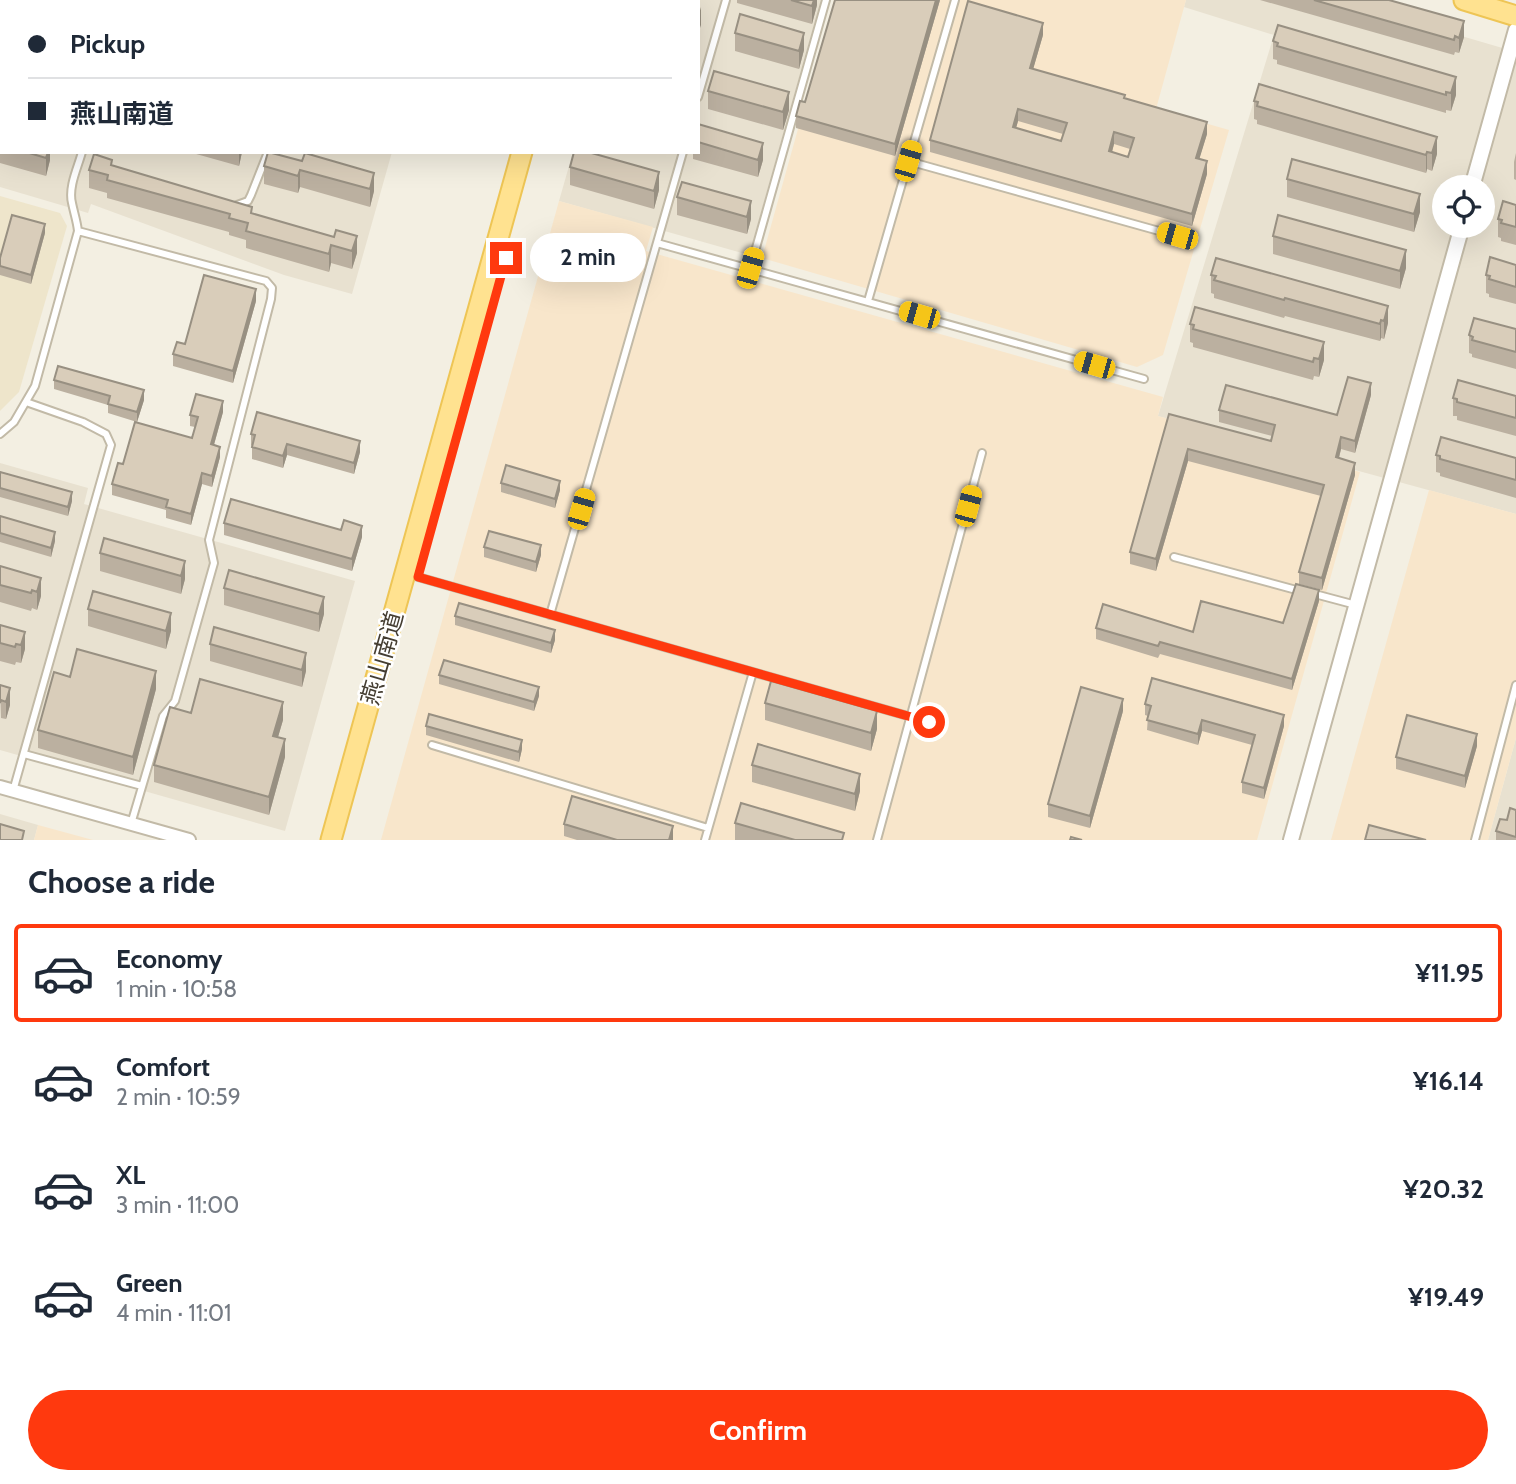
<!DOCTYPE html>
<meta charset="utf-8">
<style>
body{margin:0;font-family:Cabin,"Noto Sans SC",sans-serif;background:#f2f2f3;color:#1f2937;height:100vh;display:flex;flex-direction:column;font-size:26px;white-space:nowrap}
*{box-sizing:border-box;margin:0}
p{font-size:23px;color:#747a83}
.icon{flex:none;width:38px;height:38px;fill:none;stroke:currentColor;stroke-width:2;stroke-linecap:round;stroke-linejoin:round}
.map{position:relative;height:840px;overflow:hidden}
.drawer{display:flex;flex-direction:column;background:#fff;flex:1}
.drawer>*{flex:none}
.guide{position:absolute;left:0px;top:0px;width:700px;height:154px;box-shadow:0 7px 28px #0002;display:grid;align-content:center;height:154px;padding:0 28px;background:#fff}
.buttons{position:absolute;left:1432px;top:175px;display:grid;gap:14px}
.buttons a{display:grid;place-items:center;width:63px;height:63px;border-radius:50%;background:#fff;box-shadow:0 7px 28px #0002;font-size:35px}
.end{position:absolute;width:32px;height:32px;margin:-16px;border:9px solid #ff390e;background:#fff;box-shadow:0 0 0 4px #fff}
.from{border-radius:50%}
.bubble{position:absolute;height:49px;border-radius:24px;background:#fff;box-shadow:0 7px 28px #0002;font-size:23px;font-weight:700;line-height:49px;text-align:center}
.car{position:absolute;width:21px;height:42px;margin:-21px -10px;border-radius:9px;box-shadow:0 0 5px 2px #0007;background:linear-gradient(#f5c518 24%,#345 0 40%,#f5c518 0 76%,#345 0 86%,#f5c518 0)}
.guide b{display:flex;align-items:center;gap:24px;height:66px;font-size:26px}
.guide b+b{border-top:2px solid #e0e1e3}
.guide i{width:18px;height:18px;background:#1f2937}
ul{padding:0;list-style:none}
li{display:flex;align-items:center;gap:21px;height:98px;margin:0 14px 10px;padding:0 14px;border:4px solid transparent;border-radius:7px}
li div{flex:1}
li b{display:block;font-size:26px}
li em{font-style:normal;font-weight:700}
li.on{border-color:#ff390e}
li>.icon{width:63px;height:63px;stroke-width:1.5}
h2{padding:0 28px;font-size:32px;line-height:84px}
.button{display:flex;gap:14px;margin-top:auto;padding:14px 28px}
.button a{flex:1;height:80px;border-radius:42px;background:#ff390e;color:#fff;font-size:28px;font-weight:700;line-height:80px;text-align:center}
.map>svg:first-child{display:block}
.residential{fill:#e8e1d0;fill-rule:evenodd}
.commercial{fill:#f8e6cb}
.education{fill:#eee5cb}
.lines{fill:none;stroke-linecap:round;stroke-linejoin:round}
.service-casing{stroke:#c2baa7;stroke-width:10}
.minor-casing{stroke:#c2baa7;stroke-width:16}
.tertiary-casing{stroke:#c2baa7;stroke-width:18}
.primary-casing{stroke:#eec555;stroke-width:23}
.service{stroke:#fff;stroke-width:6}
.minor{stroke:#fff;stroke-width:12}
.tertiary{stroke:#fff;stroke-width:14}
.primary{stroke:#ffe290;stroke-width:19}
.wall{fill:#bbb0a0;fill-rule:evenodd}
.shaded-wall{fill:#989082}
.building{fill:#d9cdba;stroke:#989082;stroke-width:2;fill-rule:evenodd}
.route{stroke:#ff390e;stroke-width:9}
.labels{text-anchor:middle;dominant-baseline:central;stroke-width:5;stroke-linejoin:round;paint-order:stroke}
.street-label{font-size:24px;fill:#453e32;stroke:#fff}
</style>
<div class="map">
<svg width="1516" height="840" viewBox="0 0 1516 840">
<rect width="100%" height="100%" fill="#f3efe2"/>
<!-- residential -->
<path class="residential" d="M0 0H435L2 2V152H392L352 294 284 275 91 204 88 213 0 187Z
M616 0H821L749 255 559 201 573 152H698V2H615Z
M1186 0H1339L1516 52V514L1158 416 1274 35 1184 7ZM1444 187H1482V226H1444Z
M0 463 88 488 84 504 355 581 285 831 0 750Z
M1516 738V840H1488Z
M0 814 38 825 34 840H0Z"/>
<!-- commercial -->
<path class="commercial" d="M834 0H1186L1156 109 1229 130 1163 355 1137 367 762 258Z
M559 201 653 227 646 251 1163 397 1158 416 1360 472 1257 840H381Z
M1429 490 1516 514V738L1488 840H1331Z
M38 825 93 840H34Z"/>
<!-- education -->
<path class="education" d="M0 196 60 213 67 226 19 392 0 411Z"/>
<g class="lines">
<defs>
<path id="service" d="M95 0 98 2
M311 2V0
M698 97 726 0
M908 161 1177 236
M237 205 248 201 251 195 268 152
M78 231 266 281 272 288 271 299 209 540 214 563 175 701 163 716 131 824
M657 243 1144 379
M750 269 826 0
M868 301 955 0
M0 434 14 422 35 386 78 231C77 221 74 213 72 203 68 187 78 167 82 152
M1174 557 1300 591
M418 577 929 722
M1311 593 1356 605
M550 615 683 152
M432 745 708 828
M24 754 142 786
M13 791 111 445 106 434 83 422 26 402
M705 840 753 672
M877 840 982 453
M1475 840 1516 685"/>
<path id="minor" d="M0 787 189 840"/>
<path id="tertiary" d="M1472 187 1516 30
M1291 840 1462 226"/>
<path id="primary" d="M1464 0 1516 16
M564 2V0
M331 840 522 152"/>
</defs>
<!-- service casing -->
<use href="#service" class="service-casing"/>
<!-- minor casing -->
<use href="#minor" class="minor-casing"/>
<!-- tertiary casing -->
<use href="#tertiary" class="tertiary-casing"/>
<!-- primary casing -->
<use href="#primary" class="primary-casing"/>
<!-- service -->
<use href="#service" class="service"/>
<!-- minor -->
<use href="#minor" class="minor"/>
<!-- tertiary -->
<use href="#tertiary" class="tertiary"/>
<!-- primary -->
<use href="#primary" class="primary"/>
</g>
<!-- wall -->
<path class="wall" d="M238 0H280V2H238Z
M737 0H817V5L812 24 737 3Z
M940 0 895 156 796 128V116L805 102Z
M1260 0H1389L1464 37 1459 53 1455 52 1454 55Z
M735 33 804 50 799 69 735 51Z
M1043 35 1033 69 1125 98 1207 134 1199 159 1207 174 1192 226 930 152V140ZM1018 121 1063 134 1061 141 1016 128ZM1114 144 1130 149 1128 157 1112 152Z
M1273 41 1456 95 1451 111 1446 110V113L1277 64V60L1273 59Z
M0 61 2 62V101L0 100Z
M708 91 789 110 783 130 708 109Z
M1254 101 1437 154 1432 171 1427 169 1426 173 1257 124V120L1254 119Z
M698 124 763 160 758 177 693 159V152H698Z
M0 129H2V152H50V160L46 176 0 163Z
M189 152H242L239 166Z
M268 152 374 191 370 207 300 187 298 193 264 184V166Z
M1516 153V180L1514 179V162Z
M112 166 252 214 334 237 357 253 352 269 331 263 329 272 246 248V240L229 235V232L107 198V193L89 188V170Z
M570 167 659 190 654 209 570 185Z
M1287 179 1420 212 1414 232 1287 197Z
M682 182 751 219 747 234 677 215V197Z
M1516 205V245L1501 241V238L1498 237V219Z
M45 233 31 284 0 275V258Z
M1273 236 1406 268 1400 289 1273 254Z
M1516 265V304L1489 297V294L1486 293V275Z
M1211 275 1388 306V323L1384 339 1381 338 1380 341 1285 316 1284 318 1214 298V294L1211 293Z
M256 301 233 383 173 366V354L185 344Z
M1190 324 1324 360 1319 377 1314 376 1313 380 1193 347V343L1190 342Z
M1516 329V369L1472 357V354L1469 353V335Z
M54 380 144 400 137 422 108 413V405L54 389Z
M1371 395 1355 453 1341 449 1339 458 1355 475 1322 590 1299 584V572L1321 496 1188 461 1156 571 1130 564V552L1169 414 1271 441 1272 436 1219 422V410L1337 415Z
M1516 396V436L1457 420V416H1453V398Z
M223 412 214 445 220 457 212 487 202 484 191 525 166 518V510L112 495V484L123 464 192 438 195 427 190 426V415Z
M251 434 360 452 354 474 287 455 283 468 252 459V446L251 445Z
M1436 455 1516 458V498L1440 476V473L1436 472Z
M0 472 72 501 68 516 0 497Z
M501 483 560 490 555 508 501 492Z
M0 516 55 541 51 557 0 542Z
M224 523 362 537 352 571 224 535Z
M484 547 541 555 536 572 484 557Z
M100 553 185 561V579L181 594 100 571Z
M0 566 41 578V596L37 610 32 608 31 611 0 602Z
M224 588 324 614 319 632 224 605Z
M1319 601 1292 690 1160 654 1158 658 1096 639V628L1193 632 1283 623Z
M88 609 171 631 166 649 88 626Z
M455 616 555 640 551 653 455 625Z
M0 625 25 649 21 663 16 662 15 665 0 661Z
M210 644 306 671 302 687 210 661Z
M439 675 539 696 534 711 439 684Z
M70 677 156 689 133 775 38 748V730Z
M0 685 10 705 6 719 1 718Z
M765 703 877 729 871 751 765 720Z
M1145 704 1284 726 1264 799 1242 793V782L1252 745 1202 731 1198 745 1147 730 1148 716 1145 715Z
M1123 711 1090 828 1048 817V804Z
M191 713 283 720 278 737 285 757 269 815 154 782V765Z
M426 726 522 749 519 762 426 735Z
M1477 746 1465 788 1396 769V757Z
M752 765 860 791 855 811 752 782Z
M1516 810V840H1496V831Z
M735 823 844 840H735Z
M564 824 673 839V840H577L564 836Z"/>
<!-- shaded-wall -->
<path class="shaded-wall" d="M50 0H62V2H50Z
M240 0H249V2H240Z
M814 0H817V5L812 24V6Z
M936 0H940L895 156V144Z
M701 7V25L698 34V17Z
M1464 21V37L1459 53V38Z
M1043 23V35L1030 80V68Z
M804 33V50L799 69V51Z
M1456 77V95L1451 111V93Z
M789 92V110L783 130V112Z
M1018 109V121L1013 139V127Z
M1207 122V134L1196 170V158Z
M1114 132V144L1109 163V151Z
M1437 137V154L1432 171V153Z
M763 143V160L758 177V160Z
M48 152H50V160L46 176V158Z
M239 152H242L239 166Z
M1427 152V169L1426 173V155Z
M1207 161V174L1192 226V214Z
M300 170V187L298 193V176Z
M659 172V190L654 209V191Z
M374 173V191L370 207V189Z
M1420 194V212L1414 232V214Z
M751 201V219L747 234V217Z
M45 224V233L31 284V275Z
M357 236V253L352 269V251Z
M331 245V263L329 272V254Z
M1406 250V268L1400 289V271Z
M256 289V301L233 383V371Z
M1388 306V323L1384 339V321Z
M1381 320V338L1380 341V324Z
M1324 342V360L1319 377V359Z
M1371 383V395L1355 453V441Z
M144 390V400L137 422V412Z
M223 401V412L211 455V444Z
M1341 437V449L1336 469V457Z
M360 441V452L354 474V463Z
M287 444V455L283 468V456Z
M220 447V457L212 487V476Z
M1188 449V461L1156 571V559Z
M1355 463V475L1322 590V578Z
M202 473V484L191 525V514Z
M560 481V490L555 508V499Z
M72 492V501L68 516V507Z
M362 526V537L352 571V559Z
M55 532V541L51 557V548Z
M541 545V555L536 572V562Z
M185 561V579L181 594V576Z
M41 578V596L37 610V592Z
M1319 590V601L1292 690V679Z
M324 597V614L319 632V614Z
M171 613V631L166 649V631Z
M555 630V640L551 653V643Z
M25 632V649L21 663V645Z
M306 653V671L302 687V670Z
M156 671V689L133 775V757Z
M539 687V696L534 711V702Z
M10 688V705L6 719V702Z
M1123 699V711L1090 828V816Z
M283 702V720L273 754V736Z
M877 711V729L871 751V733Z
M1284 715V726L1264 799V788Z
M1202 720V731L1198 745V734Z
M1477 734V746L1465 788V776Z
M285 739V757L269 815V797Z
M522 740V749L519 762V752Z
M860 774V791L855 811V794Z
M673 826V840H669Z"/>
<!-- building -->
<path class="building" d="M18 0H50L51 2H19Z
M262 0H276L274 2H263Z
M619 0H677L683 2H618Z
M791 0H814L812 6Z
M835 0H936L895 144 796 116 800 101 805 102Z
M1314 0H1389L1464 21 1459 38 1455 36 1454 40Z
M968 1 1043 23 1030 68 1125 95 1124 98 1207 122 1196 158 1207 161 1192 214 930 140ZM1018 109 1067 123 1061 141 1013 127ZM1114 132 1134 138 1128 157 1109 151Z
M740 14 804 33 799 51 735 33Z
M1278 25 1456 77 1451 93 1446 92V95L1277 46 1278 43 1273 41Z
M0 61 2 62V83H0Z
M714 71 789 92 783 112 708 91Z
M1259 84 1437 137 1432 153 1427 152 1426 155 1257 106 1258 102 1254 101Z
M698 124 763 143 758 160 698 142Z
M0 129H2V146L0 145Z
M26 152H48L46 158Z
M268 152 302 161 305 153 374 173 370 189 300 170 298 176 264 166Z
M574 152H588L659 172 654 191 570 167Z
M94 154 112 160 111 165 252 207 251 213 334 237 336 230 357 236 352 251 331 245 329 254 246 231 248 223 229 218 230 214 107 180 108 175 89 170Z
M1292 159 1420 194 1414 214 1287 179Z
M682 182 751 201 747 217 677 197Z
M1503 201 1516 205V227L1501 223 1502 220 1498 219Z
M12 215 45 224 31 275 0 266V258Z
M1278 215 1406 250 1400 271 1273 236Z
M1490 257 1516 265V287L1489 279 1490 276 1486 275Z
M1216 258 1388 306 1384 321 1381 320 1380 324 1285 298 1284 300 1214 280 1216 276 1211 275Z
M204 275 256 289 233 371 173 354 177 342 185 344Z
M1195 307 1324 342 1319 359 1314 358 1313 362 1193 329 1194 325 1190 324Z
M1474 318 1516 329V352L1472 340 1473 337 1469 335Z
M58 366 144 390 137 412 108 404 110 396 54 380Z
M1348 377 1371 383 1355 441 1341 437 1336 457 1355 463 1322 578 1299 572 1324 485 1188 449 1156 559 1130 552 1169 414 1271 441 1275 425 1219 410 1226 385 1337 415Z
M1458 380 1516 396V418L1457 402V399L1453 398Z
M196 394 223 401 211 444 220 447 212 476 202 473 191 514 166 507 168 500 112 484 118 463 123 464 135 422 192 438 198 417 190 415Z
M257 412 360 441 354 463 287 444 283 456 252 447 255 435 251 434Z
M1441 437 1516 458V480L1440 459V456L1436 455Z
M506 465 560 481 555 499 501 483Z
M0 472 72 492 68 507 0 488Z
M231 499 341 530 344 520 362 526 352 559 224 523Z
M0 516 55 532 51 548 0 533Z
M489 531 541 545 536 562 484 547Z
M104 538 185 561 181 576 100 553Z
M0 566 41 578 37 592 32 590 31 593 0 585Z
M229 570 324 597 319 614 224 588Z
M1296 584 1319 590 1292 679 1160 642 1158 646 1096 628 1103 604 1193 632 1201 601 1283 623Z
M93 591 171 613 166 631 88 609Z
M459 603 555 630 551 643 455 616Z
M0 625 25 632 21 645 16 644 15 647 0 643Z
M214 627 306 653 302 670 210 644Z
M77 649 156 671 133 757 38 730 54 672 70 677Z
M444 660 539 687 534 702 439 675Z
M1152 678 1284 715 1264 788 1242 782 1255 735 1202 720 1198 734 1147 720 1151 706 1145 704Z
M200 679 283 702 273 736 285 739 269 797 154 765 170 707 191 713Z
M771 681 877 711 871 733 765 703Z
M0 685 10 688 6 702 1 700 0 703Z
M1081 687 1123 699 1090 816 1048 804Z
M429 714 522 740 519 752 426 726Z
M1407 715 1477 734 1465 776 1396 757Z
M758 744 860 774 855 794 752 765Z
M572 796 673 826 669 840H617L564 824Z
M741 803 844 833 842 840H795L735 823Z
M1510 808 1516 810V837L1496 831 1500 819 1507 820Z
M0 824 24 831 22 840H0Z
M1369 825 1426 840H1365Z
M1071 837 1082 840H1070Z"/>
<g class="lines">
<!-- route -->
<path class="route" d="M506 258 418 577 929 722"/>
</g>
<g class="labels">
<!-- street labels -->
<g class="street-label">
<text transform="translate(382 658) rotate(-74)">燕山南道</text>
</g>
</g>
</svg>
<div class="buttons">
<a><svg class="icon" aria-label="locate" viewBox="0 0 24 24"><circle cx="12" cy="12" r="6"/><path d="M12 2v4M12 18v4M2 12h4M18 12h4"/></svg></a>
</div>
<i class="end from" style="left:929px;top:722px"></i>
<i class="end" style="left:506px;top:258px"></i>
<div class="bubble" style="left:530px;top:233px;width:116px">2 min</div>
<i class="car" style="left:908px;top:161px;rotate:16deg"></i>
<i class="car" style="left:1177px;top:236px;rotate:286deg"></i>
<i class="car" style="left:750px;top:268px;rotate:16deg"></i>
<i class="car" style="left:919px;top:315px;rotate:286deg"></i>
<i class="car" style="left:1094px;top:365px;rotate:286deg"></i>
<i class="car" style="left:968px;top:506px;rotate:15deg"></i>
<i class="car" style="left:581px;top:509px;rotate:16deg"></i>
<div class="guide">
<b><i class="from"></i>Pickup</b>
<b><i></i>燕山南道</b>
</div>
</div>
<section class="drawer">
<h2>Choose a ride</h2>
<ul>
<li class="on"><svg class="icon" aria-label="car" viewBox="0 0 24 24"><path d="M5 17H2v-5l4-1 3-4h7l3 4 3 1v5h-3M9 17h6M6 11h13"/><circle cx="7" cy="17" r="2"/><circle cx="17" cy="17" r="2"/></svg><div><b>Economy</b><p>1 min · 10:58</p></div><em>¥11.95</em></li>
<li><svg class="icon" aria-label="car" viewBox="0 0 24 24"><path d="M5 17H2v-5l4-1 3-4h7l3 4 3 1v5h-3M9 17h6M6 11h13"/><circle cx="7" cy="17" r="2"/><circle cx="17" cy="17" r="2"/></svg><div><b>Comfort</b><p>2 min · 10:59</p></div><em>¥16.14</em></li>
<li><svg class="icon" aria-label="car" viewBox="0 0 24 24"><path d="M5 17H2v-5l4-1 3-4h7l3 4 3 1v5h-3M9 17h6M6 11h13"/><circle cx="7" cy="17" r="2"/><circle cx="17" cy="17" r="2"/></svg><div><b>XL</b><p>3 min · 11:00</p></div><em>¥20.32</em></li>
<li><svg class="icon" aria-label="car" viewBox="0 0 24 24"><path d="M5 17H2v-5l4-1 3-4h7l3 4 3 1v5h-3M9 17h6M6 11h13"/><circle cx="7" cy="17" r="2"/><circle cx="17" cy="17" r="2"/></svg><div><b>Green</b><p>4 min · 11:01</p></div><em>¥19.49</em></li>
</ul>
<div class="button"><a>Confirm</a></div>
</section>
